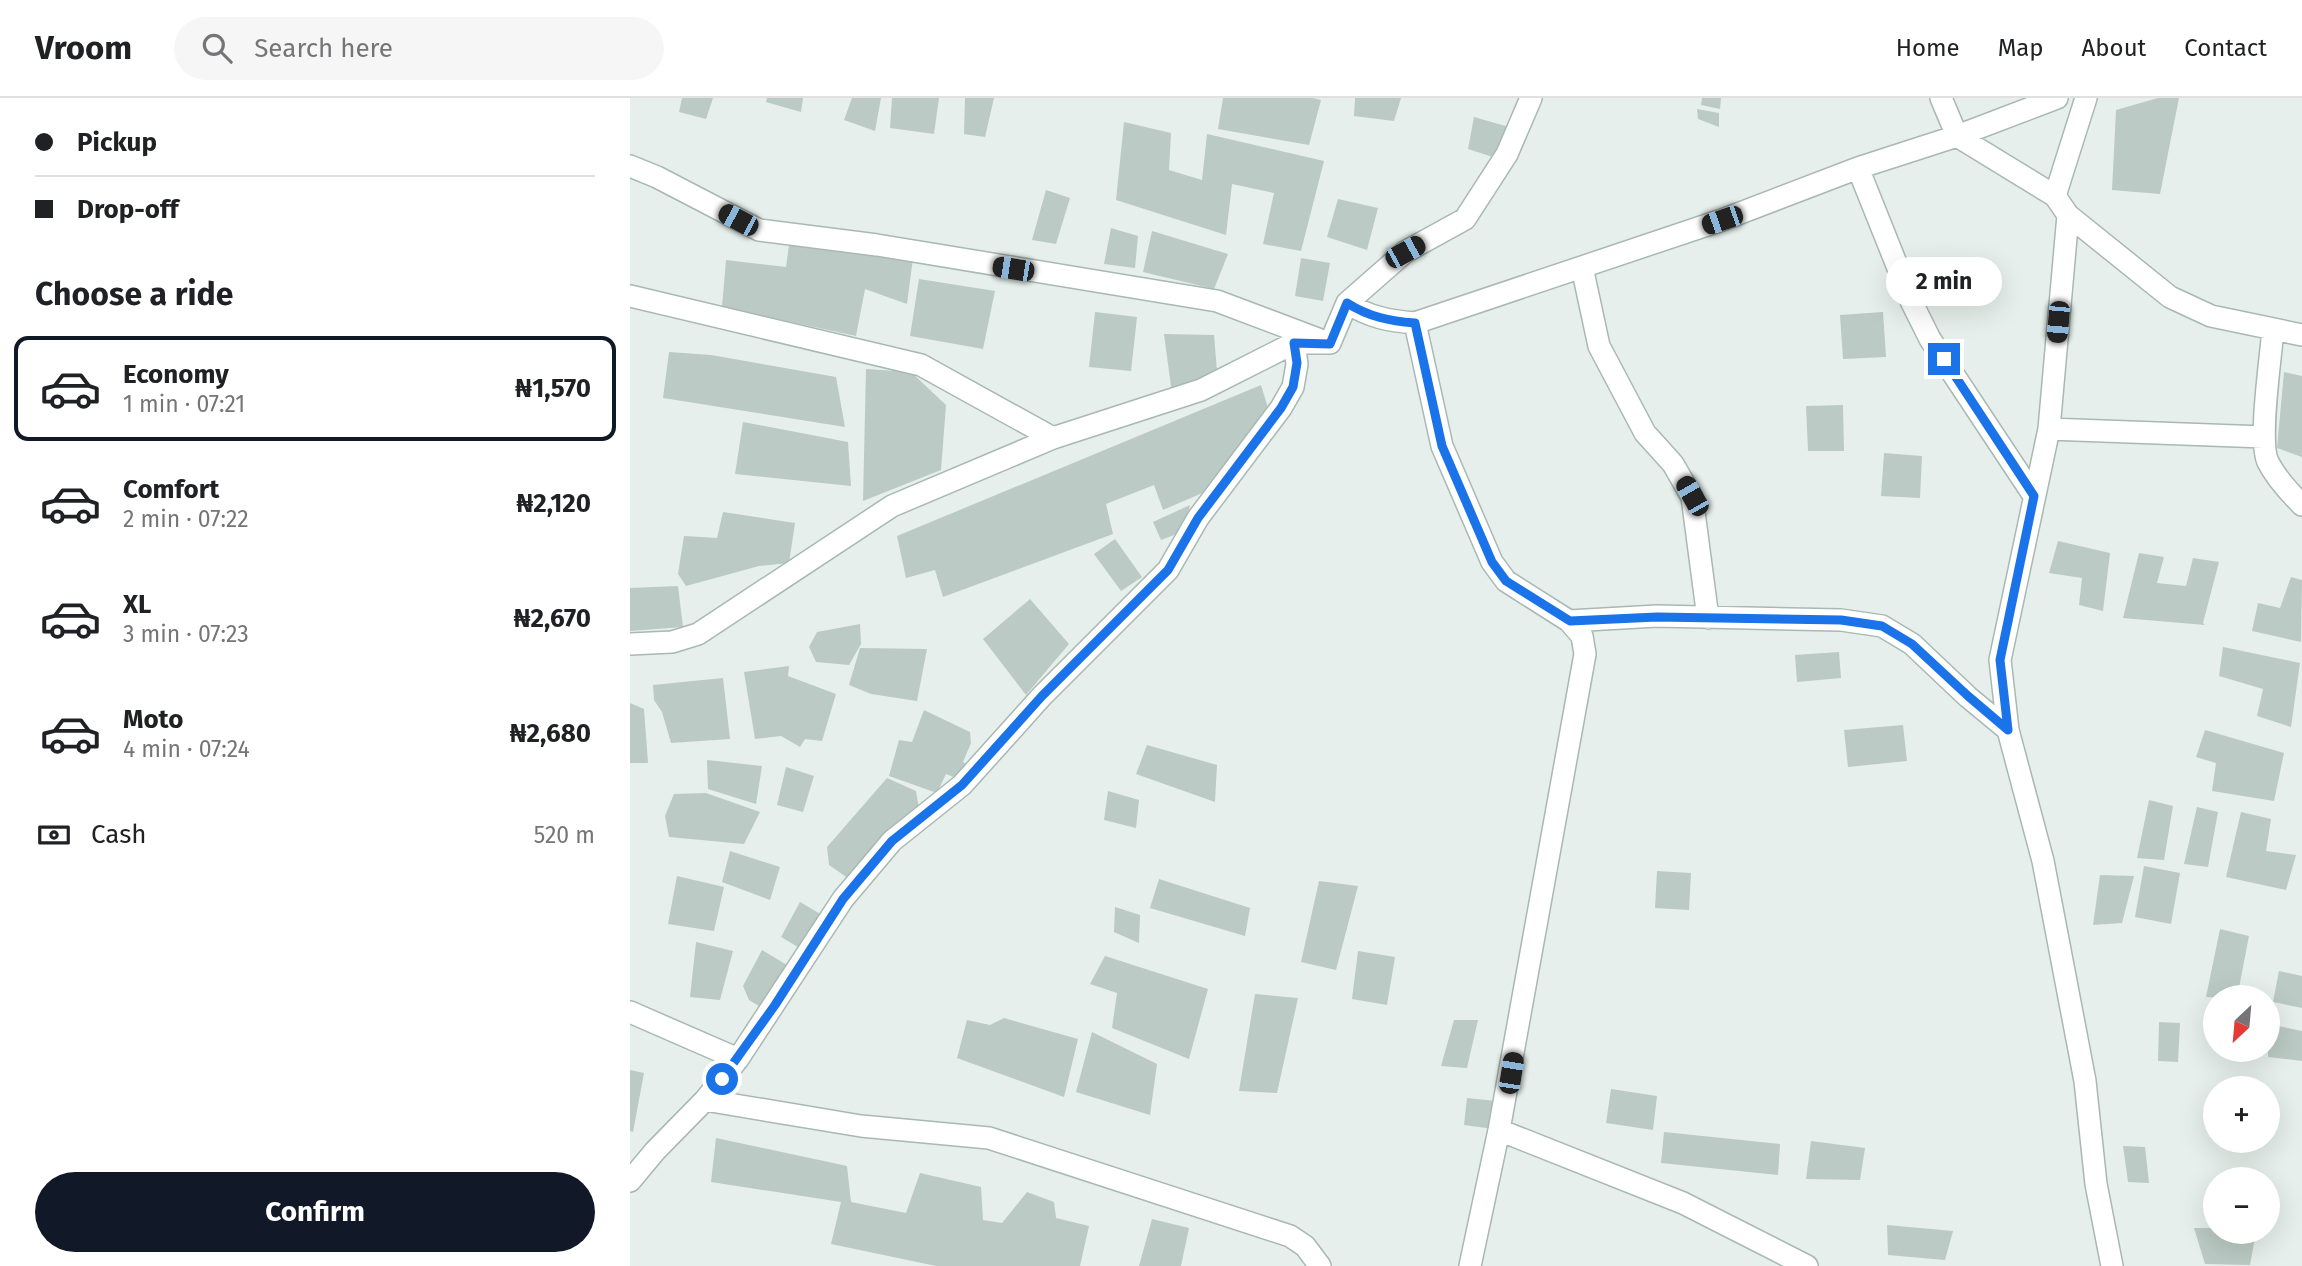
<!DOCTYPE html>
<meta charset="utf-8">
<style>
body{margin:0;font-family:"Fira Sans",sans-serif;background:#f6f6f6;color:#202124;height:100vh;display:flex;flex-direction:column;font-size:26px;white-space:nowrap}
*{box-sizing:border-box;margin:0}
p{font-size:23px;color:#757577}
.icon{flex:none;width:38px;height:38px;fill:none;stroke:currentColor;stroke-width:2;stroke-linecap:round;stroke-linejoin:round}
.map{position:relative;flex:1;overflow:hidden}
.side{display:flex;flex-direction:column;background:#fff;width:630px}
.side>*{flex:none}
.hud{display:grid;align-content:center;height:154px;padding:0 35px;background:#fff}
.needle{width:46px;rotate:206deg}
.fabs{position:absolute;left:1573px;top:887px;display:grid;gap:14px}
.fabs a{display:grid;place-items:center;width:77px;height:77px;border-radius:50%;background:#fff;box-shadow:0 7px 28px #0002;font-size:35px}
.end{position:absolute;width:32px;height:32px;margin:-16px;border:9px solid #1a73e8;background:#fff;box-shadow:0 0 0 4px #fff}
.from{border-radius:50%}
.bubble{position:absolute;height:49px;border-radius:24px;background:#fff;box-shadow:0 7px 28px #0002;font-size:23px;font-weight:700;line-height:49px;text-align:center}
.car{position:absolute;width:21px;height:42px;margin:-21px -10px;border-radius:9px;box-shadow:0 0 5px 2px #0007;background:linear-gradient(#222 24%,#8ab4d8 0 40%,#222 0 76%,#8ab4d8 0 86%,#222 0)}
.hud b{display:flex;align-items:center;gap:24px;height:66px;font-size:26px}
.hud b+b{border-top:2px solid #e0e0e0}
.hud i{width:18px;height:18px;background:#202124}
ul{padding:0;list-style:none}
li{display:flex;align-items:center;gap:21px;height:105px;margin:0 14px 10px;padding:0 21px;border:4px solid transparent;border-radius:14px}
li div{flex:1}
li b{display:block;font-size:26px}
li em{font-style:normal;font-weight:700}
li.selected{border-color:#111827}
li>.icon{width:63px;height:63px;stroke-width:1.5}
h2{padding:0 35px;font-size:32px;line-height:84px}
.pay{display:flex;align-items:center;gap:18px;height:77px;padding:0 35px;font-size:26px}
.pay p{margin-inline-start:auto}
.button{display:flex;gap:14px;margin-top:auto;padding:14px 35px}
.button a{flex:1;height:80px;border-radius:42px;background:#111827;color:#fff;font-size:28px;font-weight:700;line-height:80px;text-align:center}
header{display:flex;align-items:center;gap:42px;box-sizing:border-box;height:98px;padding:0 35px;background:#fff;border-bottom:2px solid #e0e0e0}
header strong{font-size:33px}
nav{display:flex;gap:38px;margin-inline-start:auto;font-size:24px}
.search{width:490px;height:63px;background:#f6f6f6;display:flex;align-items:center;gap:18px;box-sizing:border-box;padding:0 24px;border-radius:38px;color:#757577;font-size:26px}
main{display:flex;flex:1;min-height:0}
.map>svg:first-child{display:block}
.building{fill:#bbcac4}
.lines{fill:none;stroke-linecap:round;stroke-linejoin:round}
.minor-casing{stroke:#a8b8b2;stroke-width:24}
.minor{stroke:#fff;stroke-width:21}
.route{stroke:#1a73e8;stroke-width:9}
</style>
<header>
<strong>Vroom</strong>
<div class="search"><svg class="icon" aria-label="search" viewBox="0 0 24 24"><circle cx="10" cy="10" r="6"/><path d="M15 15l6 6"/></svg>Search here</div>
<nav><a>Home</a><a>Map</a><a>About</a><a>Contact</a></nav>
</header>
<main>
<section class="side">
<div class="hud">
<b><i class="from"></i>Pickup</b>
<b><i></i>Drop-off</b>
</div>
<h2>Choose a ride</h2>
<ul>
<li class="selected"><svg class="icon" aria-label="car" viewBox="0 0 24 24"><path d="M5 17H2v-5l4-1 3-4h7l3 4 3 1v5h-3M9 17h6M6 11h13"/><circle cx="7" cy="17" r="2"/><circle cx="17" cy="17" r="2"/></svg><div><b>Economy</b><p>1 min · 07:21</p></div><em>₦1,570</em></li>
<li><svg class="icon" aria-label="car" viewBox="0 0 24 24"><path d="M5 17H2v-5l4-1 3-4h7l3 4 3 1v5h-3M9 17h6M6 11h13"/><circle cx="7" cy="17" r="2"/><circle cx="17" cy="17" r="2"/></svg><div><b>Comfort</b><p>2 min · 07:22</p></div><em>₦2,120</em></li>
<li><svg class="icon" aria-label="car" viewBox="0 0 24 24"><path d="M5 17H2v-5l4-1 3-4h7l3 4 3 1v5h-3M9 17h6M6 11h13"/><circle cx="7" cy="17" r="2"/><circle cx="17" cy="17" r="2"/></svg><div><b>XL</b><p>3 min · 07:23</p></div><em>₦2,670</em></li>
<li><svg class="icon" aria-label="car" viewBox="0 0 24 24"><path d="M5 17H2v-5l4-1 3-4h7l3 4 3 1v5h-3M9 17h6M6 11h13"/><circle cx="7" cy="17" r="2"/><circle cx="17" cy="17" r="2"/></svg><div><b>Moto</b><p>4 min · 07:24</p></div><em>₦2,680</em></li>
</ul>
<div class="pay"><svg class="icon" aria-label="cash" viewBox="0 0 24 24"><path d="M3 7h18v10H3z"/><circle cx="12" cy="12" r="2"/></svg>Cash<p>520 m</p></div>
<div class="button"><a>Confirm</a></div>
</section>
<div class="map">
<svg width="1672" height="1168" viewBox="0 0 1672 1168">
<rect width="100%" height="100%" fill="#e6efeb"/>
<!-- building -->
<path class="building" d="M52 0H83L76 21 49 14Z
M137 0H173L171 14 136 4Z
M222 0H251L245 33 214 22Z
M262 0H309L304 36 260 30Z
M335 0H364L355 39 334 36Z
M593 0H683L691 2 679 47 588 31Z
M725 0H771L764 23 724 18Z
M1072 0H1091L1090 11 1071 7Z
M1528 0H1549L1530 96 1482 92 1486 12Z
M1067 11 1089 15V29L1068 21Z
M844 19 879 29 866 60 838 51Z
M494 24 541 35 539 72 572 82 577 36 694 63 671 153 633 146 644 95 602 86 596 137 486 102Z
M416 92 440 100 426 146 402 142Z
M708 101 748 110 737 152 697 139Z
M481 130 508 138 505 170 474 166Z
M522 133 598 156 584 191 513 174Z
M160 140 283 160 277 206 235 191 226 238 92 209 96 162 156 169Z
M671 160 700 165 693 203 665 198Z
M289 181 365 193 353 251 280 238Z
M465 214 507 219 501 273 459 269Z
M1253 214 1256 259 1213 261 1210 217Z
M534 236 584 237 587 273 542 296Z
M39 254 81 257 206 279 215 329 33 300Z
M236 271 281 274 316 307 311 372 233 403Z
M1654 274 1672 278V359L1647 350Z
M631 287 638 310 577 393 533 412 524 387 476 406 483 436 313 499 305 472 276 480 267 438Z
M1213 307 1214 353H1178L1176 308Z
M113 324 218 344 221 388 105 376Z
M1254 355 1292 358 1290 400 1251 398Z
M560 407 556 423 544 437 531 442 523 424Z
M93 414 165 425 159 465 129 468 56 488 48 476 54 438 87 440Z
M485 441 512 479 491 493 464 456Z
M1428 443 1480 455 1473 513 1449 507 1452 480 1419 475Z
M1509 455 1534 459 1527 485 1556 488 1563 460 1589 464 1573 525 1575 527 1493 520Z
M1661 479 1672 482 1671 544 1622 533 1628 505 1650 510Z
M48 488 53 529 0 533V490Z
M400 501 439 546 396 597 353 541Z
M230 526 231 546 219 567 186 564 179 549 187 534Z
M1593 549 1670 565 1661 629 1627 618 1633 591 1589 578Z
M230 550 297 551 287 603 241 596 219 587Z
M1209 554 1211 580 1167 584 1165 557Z
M159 568 158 578 206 596 192 643 175 641 170 649 151 638 125 641 114 574Z
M93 580 100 641 41 645 32 614 24 602 23 587Z
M0 605 14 611 18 665H0Z
M294 612 340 634 341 645 333 664 342 670 334 683 316 676 307 695 259 678 269 642 282 644Z
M1273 627 1277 663 1218 669 1214 632Z
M1575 632 1654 655 1644 703 1582 693 1586 665 1566 659Z
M517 647 587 667 585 704 506 676Z
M77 662 132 668 126 706 78 691Z
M156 669 184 678 173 714 147 707Z
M257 680 286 693 289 711 222 783 199 767 197 749Z
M478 693 509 702 506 730 474 722Z
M76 695 130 714 114 746 39 739 35 718 44 696Z
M1519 702 1543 708 1534 762 1507 760Z
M1567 709 1588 714 1578 769 1554 766Z
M1611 714 1641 721 1636 753 1666 757 1656 792 1596 779Z
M100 753 150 769 140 802 92 784Z
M1514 768 1550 775 1541 826 1505 819Z
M1027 773 1061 775 1059 812 1025 810Z
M1470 777 1504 778 1492 825 1463 827Z
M47 778 94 789 84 833 38 826Z
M529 781 620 810 615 838 520 810Z
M689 783 728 788 706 872 671 864Z
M170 804 192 817 173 852 151 839Z
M485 809 510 817 509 845 484 834Z
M1590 831 1619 838 1607 900 1576 899Z
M66 844 103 853 90 902 60 899Z
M132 852 157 867V880L139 914 119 902 113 888Z
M728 853 765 859 757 907 722 901Z
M475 858 578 891 559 961 482 930 487 895 460 886Z
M1649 873 1672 878V910L1643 904Z
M625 896 668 900 647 995 609 993Z
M374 920 448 941 434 999 327 960 337 922 360 927Z
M824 922H848L837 970 811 968Z
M1529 924 1550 925 1548 964 1528 963Z
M1638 926 1672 933V963L1638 959Z
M462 934 527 966 520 1017 446 994Z
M0 972 14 975 3 1034 0 1033Z
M981 991 1027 998 1023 1032 976 1025Z
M837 1000 867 1003 864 1031 834 1027Z
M1034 1034 1150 1046 1148 1077 1031 1065Z
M86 1040 217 1068 221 1104 276 1115 290 1075 351 1089 353 1122 372 1125 397 1094 424 1104 426 1120 459 1128 450 1168H306L201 1146 211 1104 81 1084Z
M1181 1043 1235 1050 1230 1082 1176 1081Z
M1493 1048 1515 1049 1519 1085 1498 1084Z
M522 1121 559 1130 551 1168H509Z
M1257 1127 1323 1133 1315 1162 1258 1157Z
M1564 1130H1586V1134H1626L1620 1167 1575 1166Z"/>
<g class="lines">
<defs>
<path id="minor" d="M1311 0 1327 38 1425 98
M1456 0 1425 98 1438 117 1540 199 1581 218 1672 237
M0 68 27 79 129 132 247 147 587 203 688 241
M1228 70 1282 205 1300 241 1404 398
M1438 117 1419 331 1370 562 1378 632 1413 763 1455 983 1466 1086 1482 1168
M952 169 969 248 1015 335 1043 366 1062 399 1078 520
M0 198 291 267 423 340
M717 205C739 219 759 223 785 225L1092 122 1228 70 1327 38 1427 0
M785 225 812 348 862 464 876 483 939 523 952 538 955 556 869 1032 1053 1105 1177 1168
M1643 231C1641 259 1628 343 1638 364 1646 380 1659 394 1672 407
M1419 331 1634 339
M939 523 1027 518 1211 522 1252 528 1282 546 1338 599 1378 632
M0 546 42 544 68 536 262 408 423 340 571 292 664 245H700L717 205 775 154 835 121 877 56 901 0
M0 914 108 961
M75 1002 231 1028 359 1040 660 1138 675 1148 690 1168
M0 1083 25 1053 75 1002 108 961 213 801 262 743 332 687 412 598 538 472 568 420 651 310 663 289 667 266 664 245
M840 1168 869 1032"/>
</defs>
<!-- minor casing -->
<use href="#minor" class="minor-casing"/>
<!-- minor -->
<use href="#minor" class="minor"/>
</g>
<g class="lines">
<!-- route -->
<path class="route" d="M92 981 145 907 213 801 262 743 332 687 412 598 538 472 568 420 651 310 663 289 667 265 664 245 700 246 717 205C739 219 760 223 785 225L812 348 862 464 876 483 940 523 1027 519 1211 522 1252 528 1282 546 1338 598 1378 632 1370 562 1404 398 1314 261"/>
</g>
</svg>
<div class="fabs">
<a><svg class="needle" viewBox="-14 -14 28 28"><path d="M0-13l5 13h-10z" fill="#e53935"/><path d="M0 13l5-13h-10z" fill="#757577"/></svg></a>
<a>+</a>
<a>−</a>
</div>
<i class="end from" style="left:92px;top:981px"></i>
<i class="end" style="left:1314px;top:261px"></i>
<div class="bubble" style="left:1256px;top:159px;width:116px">2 min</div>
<i class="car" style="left:108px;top:122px;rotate:298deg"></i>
<i class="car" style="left:1092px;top:122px;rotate:251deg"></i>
<i class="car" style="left:775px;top:154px;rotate:61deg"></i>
<i class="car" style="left:383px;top:171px;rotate:279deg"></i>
<i class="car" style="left:1428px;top:224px;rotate:185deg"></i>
<i class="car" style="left:1062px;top:398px;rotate:330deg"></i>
<i class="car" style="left:881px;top:975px;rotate:9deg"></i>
</div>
</main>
